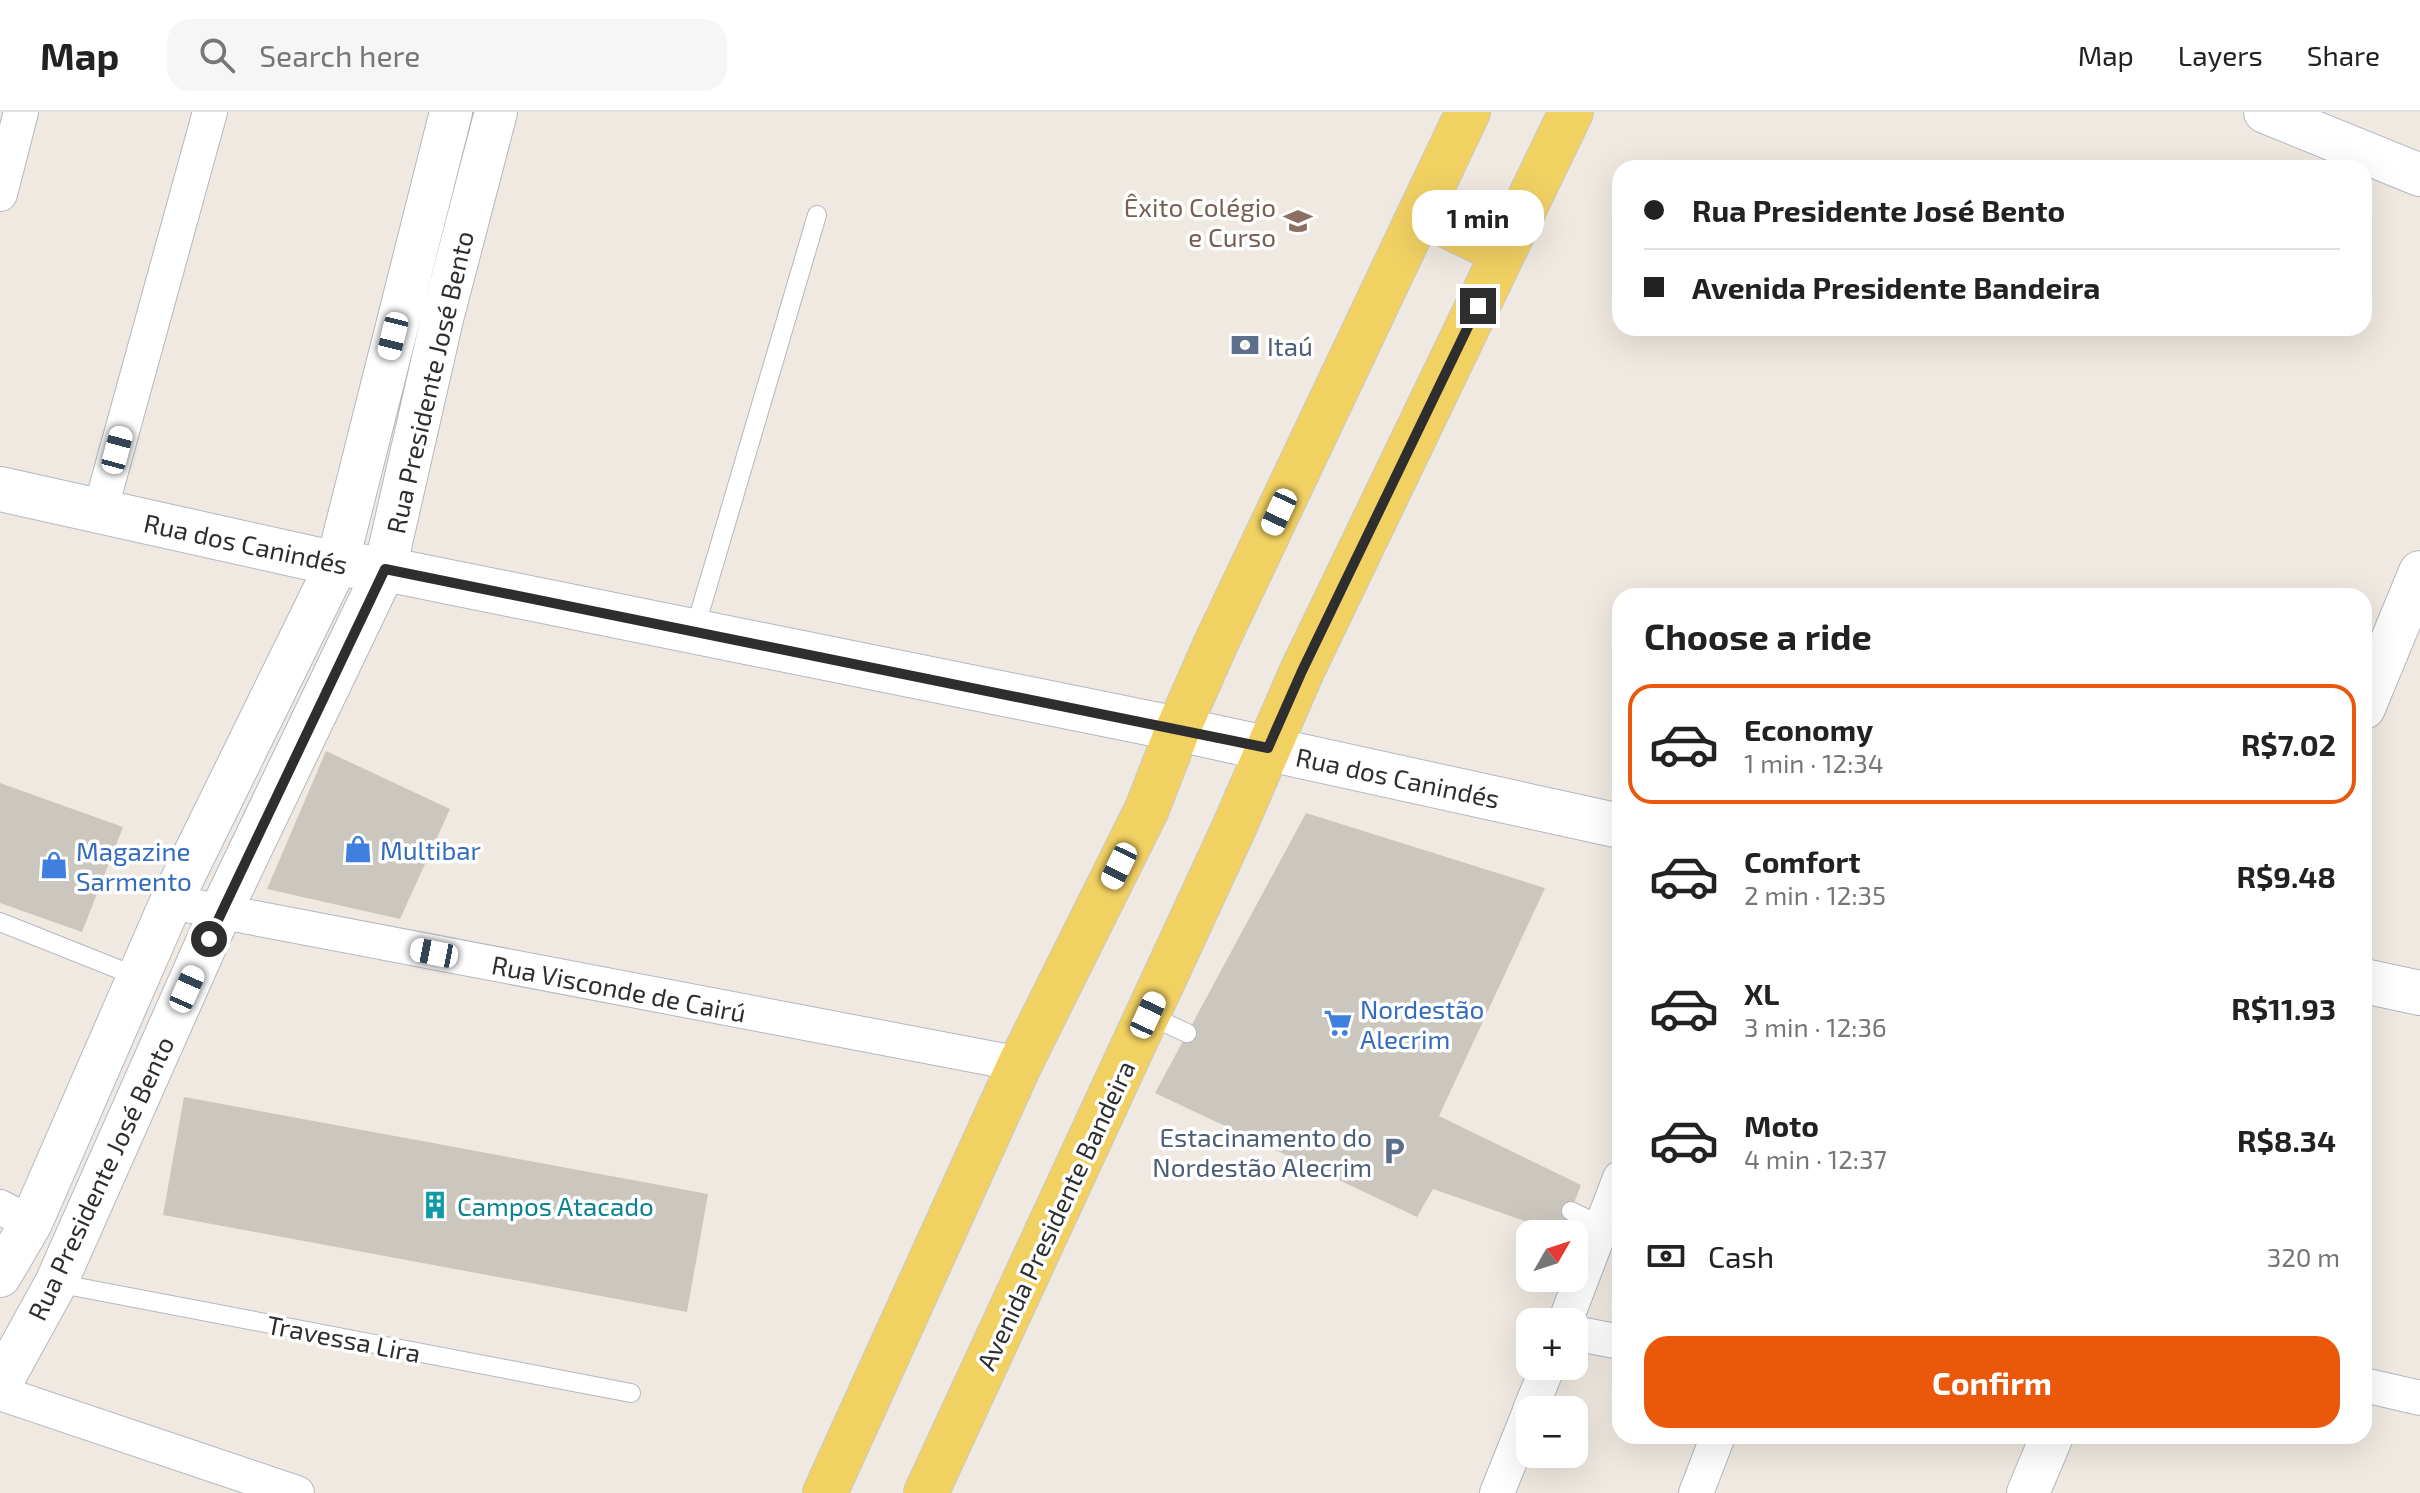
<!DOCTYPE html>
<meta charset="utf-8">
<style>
body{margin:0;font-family:"Exo 2",sans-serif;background:#f6f6f6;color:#222;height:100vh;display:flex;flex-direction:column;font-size:30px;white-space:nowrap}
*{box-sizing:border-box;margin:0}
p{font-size:26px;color:#767676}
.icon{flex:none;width:44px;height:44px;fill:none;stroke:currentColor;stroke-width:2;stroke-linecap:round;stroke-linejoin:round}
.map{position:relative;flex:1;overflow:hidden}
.sheet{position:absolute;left:1612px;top:476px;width:760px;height:856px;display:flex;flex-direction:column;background:#fff;border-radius:24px;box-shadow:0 8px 32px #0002}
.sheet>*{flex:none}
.hud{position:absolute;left:1612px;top:48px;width:760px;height:176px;border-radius:24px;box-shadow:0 8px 32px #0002;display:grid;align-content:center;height:176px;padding:0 32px;background:#fff}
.needle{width:52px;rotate:51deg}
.tools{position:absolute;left:1516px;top:1108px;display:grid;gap:16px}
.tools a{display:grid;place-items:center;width:72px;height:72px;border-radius:16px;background:#fff;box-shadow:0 8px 32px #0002;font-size:40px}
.end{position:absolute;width:36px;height:36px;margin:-18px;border:10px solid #2e2e2e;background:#fff;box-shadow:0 0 0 4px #fff}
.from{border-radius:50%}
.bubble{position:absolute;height:56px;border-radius:24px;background:#fff;box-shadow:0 8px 32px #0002;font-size:26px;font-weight:700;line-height:56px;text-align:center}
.car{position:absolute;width:24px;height:48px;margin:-24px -12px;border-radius:10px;box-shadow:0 0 6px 2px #0007;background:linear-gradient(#fff 24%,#345 0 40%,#fff 0 76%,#345 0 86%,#fff 0)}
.hud b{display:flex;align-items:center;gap:28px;height:76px;font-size:30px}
.hud b+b{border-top:2px solid #e0e0e0}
.hud i{width:20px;height:20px;background:#222}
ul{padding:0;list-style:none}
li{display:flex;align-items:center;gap:24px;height:120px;margin:0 16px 12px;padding:0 16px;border:4px solid transparent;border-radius:24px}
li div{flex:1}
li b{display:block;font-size:30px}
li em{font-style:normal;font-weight:700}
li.selected{border-color:#ea580c}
li>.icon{width:72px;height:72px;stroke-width:1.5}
h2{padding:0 32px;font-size:36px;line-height:96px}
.pay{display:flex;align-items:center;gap:20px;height:88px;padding:0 32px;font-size:30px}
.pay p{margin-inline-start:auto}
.action{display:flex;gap:16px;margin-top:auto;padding:16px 32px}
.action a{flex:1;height:92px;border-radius:24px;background:#ea580c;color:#fff;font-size:32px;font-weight:700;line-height:92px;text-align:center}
header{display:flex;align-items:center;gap:48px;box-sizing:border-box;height:112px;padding:0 40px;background:#fff;border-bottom:2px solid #e0e0e0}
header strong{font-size:38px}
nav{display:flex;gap:44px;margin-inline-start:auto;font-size:28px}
.search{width:560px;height:72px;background:#f6f6f6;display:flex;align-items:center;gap:20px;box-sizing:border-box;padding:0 28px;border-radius:24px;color:#767676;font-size:30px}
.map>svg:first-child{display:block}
.building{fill:#cbc7bf}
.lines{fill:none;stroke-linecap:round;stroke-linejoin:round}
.service-casing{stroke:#b4b7c1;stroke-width:20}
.minor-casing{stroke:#b4b7c1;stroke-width:36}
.tertiary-casing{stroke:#b4b7c1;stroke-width:44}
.secondary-casing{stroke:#b4b7c1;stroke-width:46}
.primary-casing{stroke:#c9c9c9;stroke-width:46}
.service{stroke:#fff;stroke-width:18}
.minor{stroke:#fff;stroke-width:34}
.tertiary{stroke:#fff;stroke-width:42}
.secondary{stroke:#fff;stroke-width:44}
.primary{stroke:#f2d163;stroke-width:44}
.route{stroke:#2e2e2e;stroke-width:10}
.labels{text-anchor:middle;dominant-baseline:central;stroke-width:7;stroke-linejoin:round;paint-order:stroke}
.education-label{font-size:26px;fill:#785e54;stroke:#fff;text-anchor:end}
.service-label{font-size:26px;fill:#4e5e75;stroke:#fff;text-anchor:start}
.street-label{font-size:26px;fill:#2e2e2e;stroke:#fff}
.shop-label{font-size:26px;fill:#366cbe;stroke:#fff;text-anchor:start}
.culture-label{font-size:26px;fill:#0d838f;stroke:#fff;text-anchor:start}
</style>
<header>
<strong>Map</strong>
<div class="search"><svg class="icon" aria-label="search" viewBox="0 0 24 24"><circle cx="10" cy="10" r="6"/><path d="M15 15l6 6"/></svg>Search here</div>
<nav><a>Map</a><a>Layers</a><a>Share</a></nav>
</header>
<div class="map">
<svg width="2420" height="1381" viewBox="0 0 2420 1381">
<rect width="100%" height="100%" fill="#efe9e1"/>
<!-- building -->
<path class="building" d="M326 639 450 697 400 807 267 777Z
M0 671 123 715 82 820 0 791Z
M1306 701 1545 776 1439 1004 1581 1073 1562 1122 1433 1077 1417 1105 1155 981Z
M184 985 708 1082 687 1200 163 1103Z"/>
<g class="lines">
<defs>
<path id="service" d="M694 520 817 103
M0 810 138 865
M1148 903 1187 921
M1571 1099 1602 1114
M56 1171 631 1281"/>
<path id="minor" d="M0 82 21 0
M100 399 210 0
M171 790 1020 952
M0 1095 31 1111
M1565 1210 1620 1066
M1574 1221 1620 1230
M2364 1273 2420 1286
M0 1281 297 1381
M1530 1298 1548 1254
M1497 1381 1530 1299
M1696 1381 1718 1324"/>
<path id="tertiary" d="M2265 0 2420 63
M2364 596 2420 460
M0 1164 31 1111 171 790 337 452 451 0
M0 1273 56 1171 220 801 385 457 442 207 496 0
M2028 1381 2052 1324"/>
<path id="secondary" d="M0 377 337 452 385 457 1178 617 1620 714
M2364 869 2420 881"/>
<path id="primary" d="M1421 101 1503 141
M825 1381 1020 952 1147 697 1178 617 1217 529 1468 0
M926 1381 1233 718 1302 559 1571 0"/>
</defs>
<!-- service casing -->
<use href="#service" class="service-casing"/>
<!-- minor casing -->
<use href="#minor" class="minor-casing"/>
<!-- tertiary casing -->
<use href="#tertiary" class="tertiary-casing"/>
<!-- secondary casing -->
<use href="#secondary" class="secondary-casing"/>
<!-- primary casing -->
<use href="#primary" class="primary-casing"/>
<!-- service -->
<use href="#service" class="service"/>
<!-- minor -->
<use href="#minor" class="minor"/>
<!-- tertiary -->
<use href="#tertiary" class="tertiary"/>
<!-- secondary -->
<use href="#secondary" class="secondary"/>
<!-- primary -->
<use href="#primary" class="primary"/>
</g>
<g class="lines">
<!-- route -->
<path class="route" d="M209 827 385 457 1268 636 1302 559 1478 194"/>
</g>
<!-- icons -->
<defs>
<symbol id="school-bare" viewBox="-9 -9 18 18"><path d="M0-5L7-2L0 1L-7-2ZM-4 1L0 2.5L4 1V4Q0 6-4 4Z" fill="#8d6e63" stroke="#fff" stroke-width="2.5" paint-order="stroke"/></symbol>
<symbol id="bank-bare" viewBox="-9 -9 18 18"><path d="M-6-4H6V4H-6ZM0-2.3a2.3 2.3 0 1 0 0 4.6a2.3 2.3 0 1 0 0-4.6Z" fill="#5c6f8a" stroke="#fff" stroke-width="2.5" paint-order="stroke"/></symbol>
<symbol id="shop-bare" viewBox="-9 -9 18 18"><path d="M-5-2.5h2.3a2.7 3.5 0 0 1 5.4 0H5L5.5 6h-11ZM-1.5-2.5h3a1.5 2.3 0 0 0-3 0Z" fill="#3f7fe0" stroke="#fff" stroke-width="2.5" paint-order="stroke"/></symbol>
<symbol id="supermarket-bare" viewBox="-9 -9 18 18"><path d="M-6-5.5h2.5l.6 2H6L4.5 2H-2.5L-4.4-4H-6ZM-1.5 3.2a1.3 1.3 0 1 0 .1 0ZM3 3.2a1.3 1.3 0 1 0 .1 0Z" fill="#3f7fe0" stroke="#fff" stroke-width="2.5" paint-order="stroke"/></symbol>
<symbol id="parking-bare" viewBox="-9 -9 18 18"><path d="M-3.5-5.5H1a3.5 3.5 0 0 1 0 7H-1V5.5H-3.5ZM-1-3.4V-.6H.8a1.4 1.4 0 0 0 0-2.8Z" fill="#5c6f8a" stroke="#fff" stroke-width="2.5" paint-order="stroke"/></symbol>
<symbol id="building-bare" viewBox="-9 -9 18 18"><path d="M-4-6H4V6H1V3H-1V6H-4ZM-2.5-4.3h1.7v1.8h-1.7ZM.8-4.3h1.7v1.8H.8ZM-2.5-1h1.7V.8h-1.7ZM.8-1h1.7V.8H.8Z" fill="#0f9aa8" stroke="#fff" stroke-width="2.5" paint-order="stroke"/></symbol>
</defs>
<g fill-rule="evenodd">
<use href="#school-bare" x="1278" y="89" width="40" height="40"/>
<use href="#bank-bare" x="1225" y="213" width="40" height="40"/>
<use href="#shop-bare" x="338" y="717" width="40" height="40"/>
<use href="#shop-bare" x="34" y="733" width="40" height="40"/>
<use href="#supermarket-bare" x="1318" y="891" width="40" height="40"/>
<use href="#parking-bare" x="1374" y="1019" width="40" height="40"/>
<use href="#building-bare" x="415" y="1073" width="40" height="40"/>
</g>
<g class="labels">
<!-- education labels -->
<g class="education-label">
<text x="1276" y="94">Êxito Colégio<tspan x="1276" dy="30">e Curso</tspan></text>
</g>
<!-- service labels -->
<g class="service-label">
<text x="1267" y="233">Itaú</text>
<text x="1372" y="1024" text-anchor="end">Estacinamento do<tspan x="1372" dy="30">Nordestão Alecrim</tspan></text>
</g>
<!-- street labels -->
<g class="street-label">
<text transform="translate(429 270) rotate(-77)">Rua Presidente José Bento</text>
<text transform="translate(246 431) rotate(12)">Rua dos Canindés</text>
<text transform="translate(1398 665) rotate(12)">Rua dos Canindés</text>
<text transform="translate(619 876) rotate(11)">Rua Visconde de Cairú</text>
<text transform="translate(100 1066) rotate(-65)">Rua Presidente José Bento</text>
<text transform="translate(1055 1103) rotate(-65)">Avenida Presidente Bandeira</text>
<text transform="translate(344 1226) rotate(11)">Travessa Lira</text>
</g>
<!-- shop labels -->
<g class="shop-label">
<text x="380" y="737">Multibar</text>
<text x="76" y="738">Magazine<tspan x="76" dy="30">Sarmento</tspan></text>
<text x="1360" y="896">Nordestão<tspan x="1360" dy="30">Alecrim</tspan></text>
</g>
<!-- culture labels -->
<g class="culture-label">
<text x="457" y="1093">Campos Atacado</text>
</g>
</g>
</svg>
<div class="tools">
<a><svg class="needle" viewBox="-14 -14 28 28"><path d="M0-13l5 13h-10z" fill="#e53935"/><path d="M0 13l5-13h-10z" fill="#767676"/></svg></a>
<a>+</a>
<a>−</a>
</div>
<i class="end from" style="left:209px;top:827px"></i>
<i class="end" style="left:1478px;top:194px"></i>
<div class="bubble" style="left:1412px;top:78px;width:132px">1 min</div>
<i class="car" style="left:393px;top:224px;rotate:194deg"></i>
<i class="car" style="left:117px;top:338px;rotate:15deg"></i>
<i class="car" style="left:1279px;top:400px;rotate:205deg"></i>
<i class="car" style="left:1119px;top:754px;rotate:206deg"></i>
<i class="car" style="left:434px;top:841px;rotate:281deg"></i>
<i class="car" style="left:187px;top:877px;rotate:24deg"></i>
<i class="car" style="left:1148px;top:903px;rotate:25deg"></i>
<div class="hud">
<b><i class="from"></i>Rua Presidente José Bento</b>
<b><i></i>Avenida Presidente Bandeira</b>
</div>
<section class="sheet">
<h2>Choose a ride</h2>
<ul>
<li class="selected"><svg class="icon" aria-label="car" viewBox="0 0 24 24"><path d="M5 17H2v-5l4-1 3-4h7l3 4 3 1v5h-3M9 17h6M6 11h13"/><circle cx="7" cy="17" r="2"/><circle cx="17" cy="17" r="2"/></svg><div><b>Economy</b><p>1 min · 12:34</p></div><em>R$7.02</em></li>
<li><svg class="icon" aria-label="car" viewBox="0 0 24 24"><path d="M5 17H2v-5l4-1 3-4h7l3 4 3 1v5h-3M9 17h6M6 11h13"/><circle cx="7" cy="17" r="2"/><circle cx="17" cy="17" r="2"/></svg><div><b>Comfort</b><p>2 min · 12:35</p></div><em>R$9.48</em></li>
<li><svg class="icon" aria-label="car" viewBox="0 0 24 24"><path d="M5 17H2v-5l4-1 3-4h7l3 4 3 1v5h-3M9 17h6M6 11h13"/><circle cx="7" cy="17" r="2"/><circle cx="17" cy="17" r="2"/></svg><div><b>XL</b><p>3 min · 12:36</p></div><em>R$11.93</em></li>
<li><svg class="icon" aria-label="car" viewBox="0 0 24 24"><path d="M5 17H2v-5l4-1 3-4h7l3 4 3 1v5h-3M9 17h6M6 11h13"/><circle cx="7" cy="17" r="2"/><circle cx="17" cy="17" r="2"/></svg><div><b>Moto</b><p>4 min · 12:37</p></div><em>R$8.34</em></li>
</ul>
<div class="pay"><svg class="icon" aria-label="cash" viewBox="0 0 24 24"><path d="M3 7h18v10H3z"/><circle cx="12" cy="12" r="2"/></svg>Cash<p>320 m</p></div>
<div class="action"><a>Confirm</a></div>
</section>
</div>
